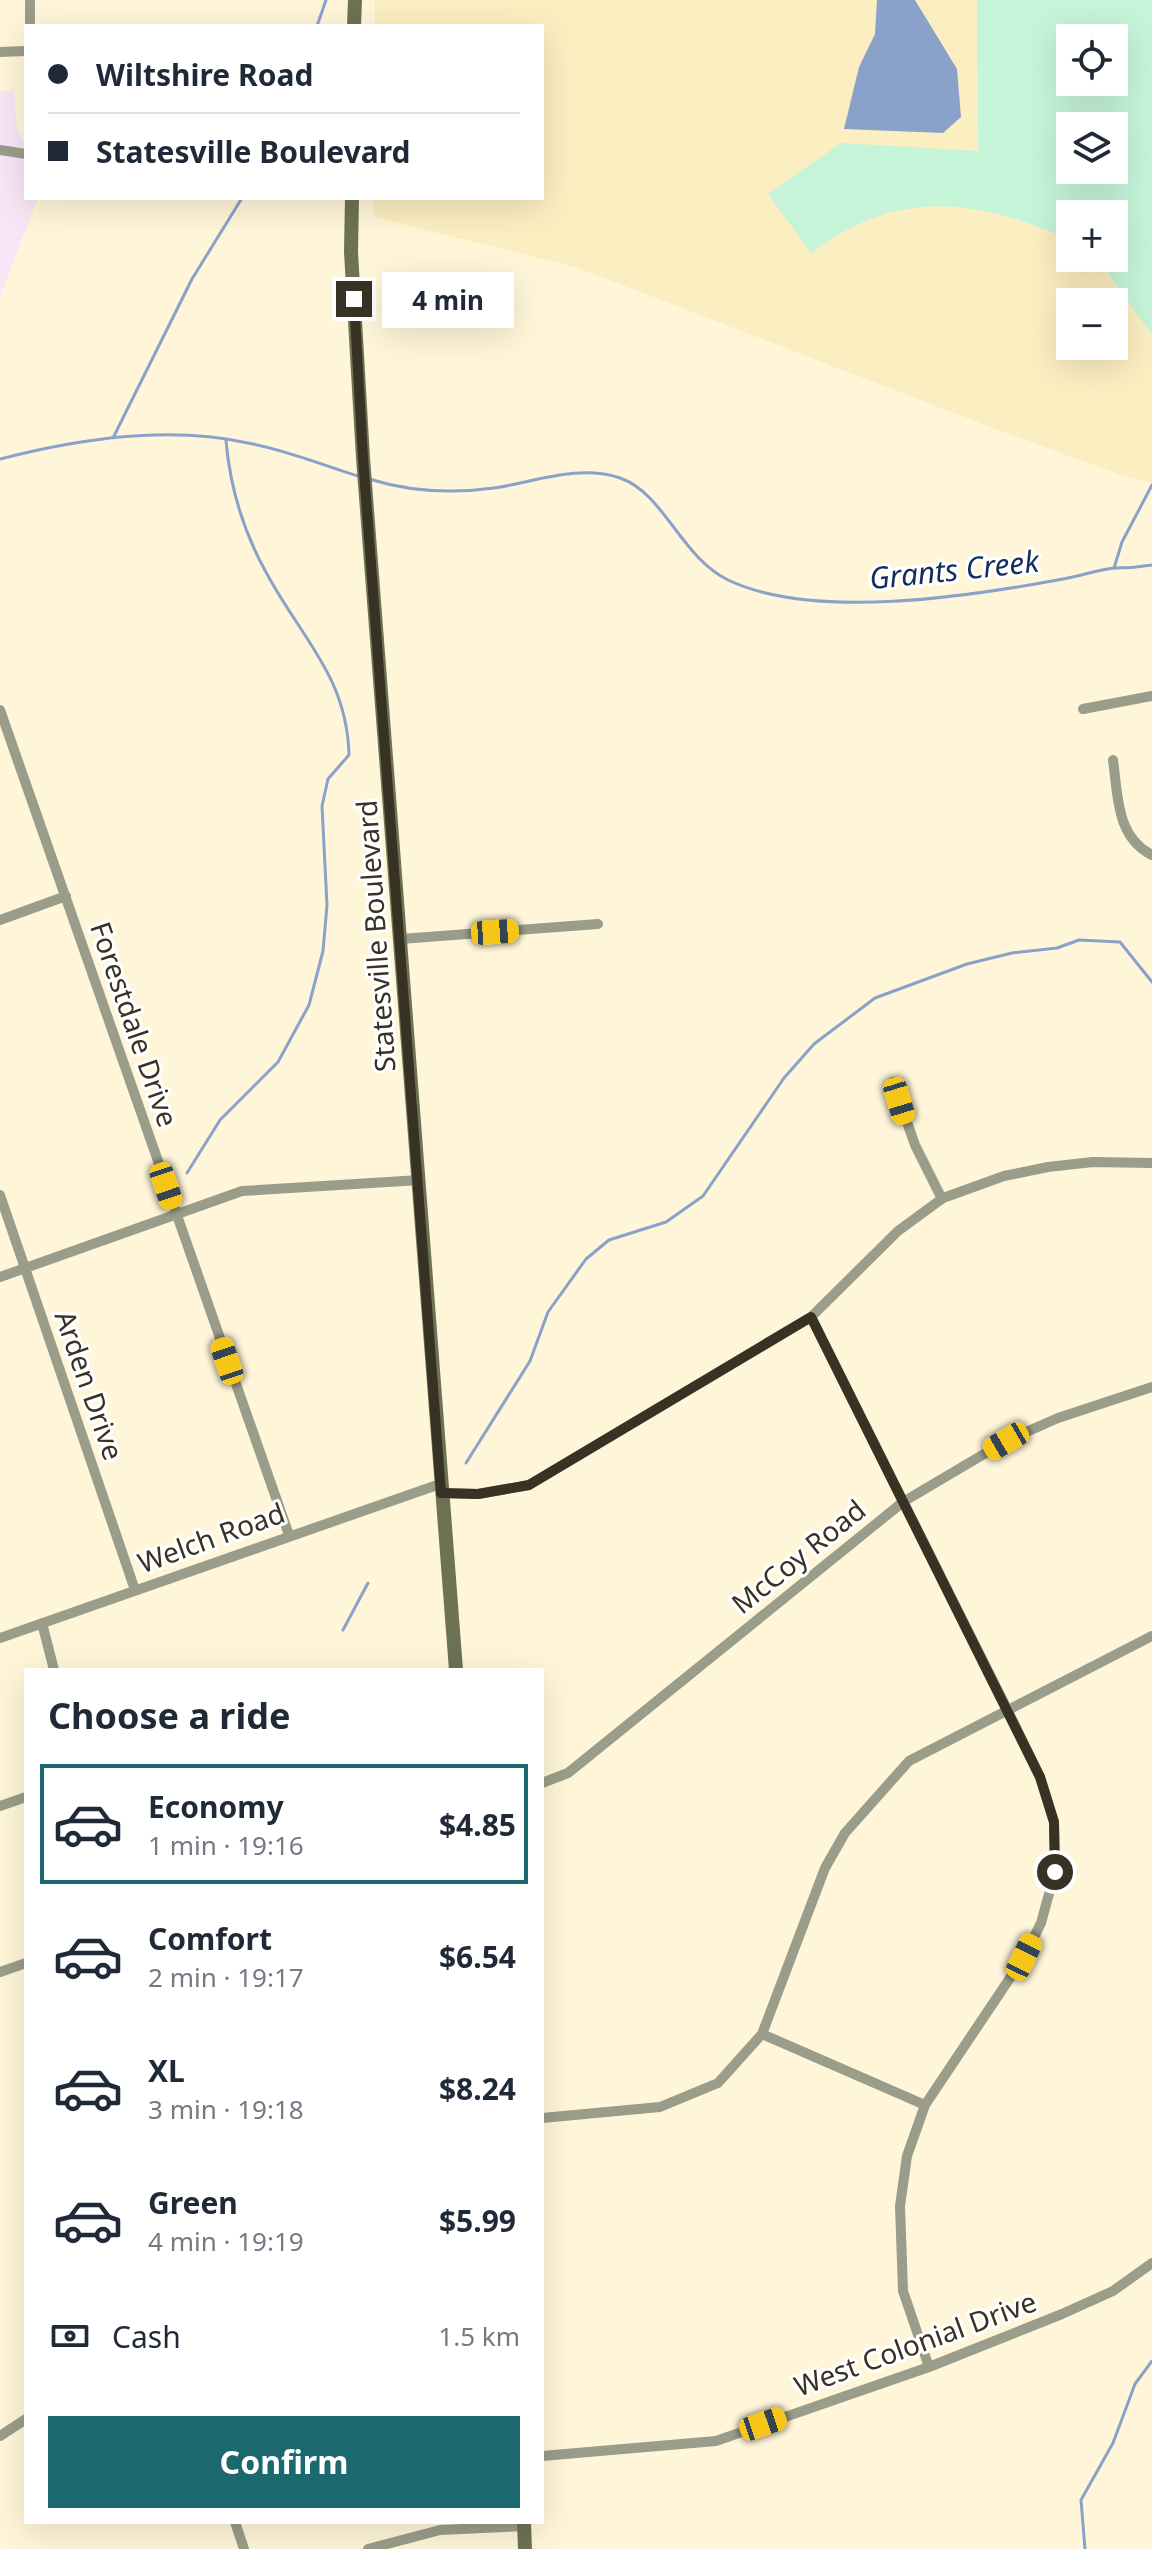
<!DOCTYPE html>
<meta charset="utf-8">
<style>
body{margin:0;font-family:"Noto Sans",sans-serif;background:#f2f2f3;color:#1f2937;height:100vh;display:flex;flex-direction:column;font-size:30px;white-space:nowrap}
*{box-sizing:border-box;margin:0}
p{font-size:26px;color:#747a83}
.icon{flex:none;width:44px;height:44px;fill:none;stroke:currentColor;stroke-width:2;stroke-linecap:round;stroke-linejoin:round}
.map{position:relative;flex:1;overflow:hidden}
.panel{position:absolute;left:24px;top:1668px;width:520px;height:856px;display:flex;flex-direction:column;background:#fff;border-radius:0px;box-shadow:0 8px 32px #0002}
.panel>*{flex:none}
.top-card{position:absolute;left:24px;top:24px;width:520px;height:176px;border-radius:0px;box-shadow:0 8px 32px #0002;display:grid;align-content:center;height:176px;padding:0 24px;background:#fff}
.controls{position:absolute;left:1056px;top:24px;display:grid;gap:16px}
.controls a{display:grid;place-items:center;width:72px;height:72px;border-radius:0px;background:#fff;box-shadow:0 8px 32px #0002;font-size:40px}
.end{position:absolute;width:36px;height:36px;margin:-18px;border:10px solid #373224;background:#fff;box-shadow:0 0 0 4px #fff}
.from{border-radius:50%}
.bubble{position:absolute;height:56px;border-radius:0px;background:#fff;box-shadow:0 8px 32px #0002;font-size:26px;font-weight:700;line-height:56px;text-align:center}
.car{position:absolute;width:24px;height:48px;margin:-24px -12px;border-radius:10px;box-shadow:0 0 6px 2px #0007;background:linear-gradient(#f5c518 24%,#345 0 40%,#f5c518 0 76%,#345 0 86%,#f5c518 0)}
.top-card b{display:flex;align-items:center;gap:28px;height:76px;font-size:30px}
.top-card b+b{border-top:2px solid #e0e1e3}
.top-card i{width:20px;height:20px;background:#1f2937}
ul{padding:0;list-style:none}
li{display:flex;align-items:center;gap:24px;height:120px;margin:0 16px 12px;padding:0 8px;border:4px solid transparent;border-radius:0px}
li div{flex:1}
li b{display:block;font-size:30px}
li em{font-style:normal;font-weight:700}
li.active{border-color:#1b686e}
li>.icon{width:72px;height:72px;stroke-width:1.5}
h2{padding:0 24px;font-size:36px;line-height:96px}
.pay{display:flex;align-items:center;gap:20px;height:88px;padding:0 24px;font-size:30px}
.pay p{margin-inline-start:auto}
.cta{display:flex;gap:16px;margin-top:auto;padding:16px 24px}
.cta a{flex:1;height:92px;border-radius:0px;background:#1b686e;color:#fff;font-size:32px;font-weight:700;line-height:92px;text-align:center}
.map>svg:first-child{display:block}
.built{fill:#fbeec1;fill-rule:evenodd}
.education{fill:#f8e5f6}
.green{fill:#c5f4d9;fill-rule:evenodd}
.water{fill:#8aa1ca}
.lines{fill:none;stroke-linecap:round;stroke-linejoin:round}
.stream{stroke:#8aa1ca;stroke-width:3}
.minor{stroke:#999d89;stroke-width:10}
.secondary{stroke:#6d7255;stroke-width:14}
.route{stroke:#373224;stroke-width:10}
.labels{text-anchor:middle;dominant-baseline:central;stroke-width:6;stroke-linejoin:round;paint-order:stroke}
.street-label{font-size:28px;fill:#373224;stroke:#fff}
.water-label{font-size:30px;font-style:italic;fill:#132d5f;stroke:#fff}
</style>
<div class="map">
<svg width="1152" height="2549" viewBox="0 0 1152 2549">
<rect width="100%" height="100%" fill="#fff6d9"/>
<!-- built -->
<path class="built" d="M375 0H1152V483L1118 474 998 430 578 268 373 217V198H542V26H375ZM1070 38H1114V82H1070ZM1070 126H1114V170H1070ZM1070 214H1114V258H1070ZM1070 302H1114V346H1070Z"/>
<!-- education -->
<path class="education" d="M0 91H14L17 128 26 147V198H38L0 297Z"/>
<!-- green -->
<path class="green" d="M977 0H1152V335L1097 258H1114V214H1070V240C975 198 897 188 811 253L768 194 841 143 978 151ZM1070 38H1114V82H1070ZM1070 126H1114V170H1070Z"/>
<!-- water -->
<path class="water" d="M877 0H915L957 69 961 117 943 133 844 129 859 67 875 34Z"/>
<g class="lines">
<!-- stream -->
<path class="stream" d="M317 26 326 0
M113 438 192 279 242 198
M0 459C82 438 170 425 253 444 288 451 323 465 358 476
M369 479C411 492 451 494 494 488 535 482 579 464 620 478 664 493 680 556 728 580 814 621 972 596 1063 579 1080 576 1100 569 1116 568 1128 568 1140 567 1152 565
M1114 568 1122 542 1152 485
M187 1173 220 1120 278 1062 309 1005 323 951 327 905 322 806 328 779 349 755C347 677 302 639 267 574 244 533 230 486 226 441
M466 1463 530 1361 548 1312 586 1259 609 1240 666 1222 703 1196 784 1078 814 1044 875 998 967 964 1012 953 1057 948 1079 940 1120 942 1152 982
M343 1630 368 1583
M1085 2549 1081 2500 1113 2443 1135 2384 1152 2361"/>
<!-- minor -->
<path class="minor" d="M30 0V26
M0 52 26 51
M0 150 26 154
M1083 709 1152 696
M0 710 289 1535
M1113 760C1118 795 1116 837 1152 855
M0 920 66 896
M401 939 598 924
M893 1082 915 1145 942 1199
M0 1195 135 1590
M0 1277 242 1191 420 1180
M811 1317 1007 1709 1040 1777 1054 1822 1055 1872 1041 1923 1024 1957 925 2105 907 2156 900 2206 903 2291 929 2367
M441 1493 478 1494 529 1485 811 1317 898 1231 943 1198 1004 1176 1048 1167 1093 1162 1152 1163
M42 1623 54 1670
M0 1638 440 1484
M542 1783 568 1773 903 1502 1006 1441 1058 1418 1152 1387
M0 1806 26 1797
M0 1972 26 1963
M762 2034 925 2105
M542 2118 660 2107 718 2083 762 2034 825 1868 845 1833 909 1761 1152 1636
M0 2436 26 2419
M542 2456 716 2441 929 2367 1062 2314 1113 2291 1152 2263
M235 2522 244 2549
M368 2549 440 2530 524 2526"/>
<!-- secondary -->
<path class="secondary" d="M354 26 355 0
M352 198 351 252 363 458 456 1670
M524 2522 525 2549"/>
</g>
<g class="lines">
<!-- route -->
<path class="route" d="M354 299 363 458 441 1493 478 1494 529 1485 811 1317 1040 1777 1054 1822 1055 1872"/>
</g>
<g class="labels">
<!-- street labels -->
<g class="street-label">
<text transform="translate(375 936) rotate(-94)">Statesville Boulevard</text>
<text transform="translate(135 1024) rotate(71)">Forestdale Drive</text>
<text transform="translate(90 1385) rotate(71)">Arden Drive</text>
<text transform="translate(211 1537) rotate(-20)">Welch Road</text>
<text transform="translate(798 1556) rotate(-39)">McCoy Road</text>
<text transform="translate(915 2343) rotate(-20)">West Colonial Drive</text>
</g>
<!-- water labels -->
<g class="water-label">
<text transform="translate(954 569) rotate(-6)">Grants Creek</text>
</g>
</g>
</svg>
<div class="controls">
<a><svg class="icon" aria-label="locate" viewBox="0 0 24 24"><circle cx="12" cy="12" r="6"/><path d="M12 2v4M12 18v4M2 12h4M18 12h4"/></svg></a>
<a><svg class="icon" aria-label="layers" viewBox="0 0 24 24"><path d="M12 4l9 5-9 5-9-5zM3 14l9 5 9-5"/></svg></a>
<a>+</a>
<a>−</a>
</div>
<i class="end from" style="left:1055px;top:1872px"></i>
<i class="end" style="left:354px;top:299px"></i>
<div class="bubble" style="left:382px;top:272px;width:132px">4 min</div>
<i class="car" style="left:495px;top:932px;rotate:86deg"></i>
<i class="car" style="left:899px;top:1101px;rotate:163deg"></i>
<i class="car" style="left:166px;top:1186px;rotate:161deg"></i>
<i class="car" style="left:227px;top:1361px;rotate:341deg"></i>
<i class="car" style="left:1006px;top:1441px;rotate:240deg"></i>
<i class="car" style="left:1024px;top:1957px;rotate:26deg"></i>
<i class="car" style="left:763px;top:2424px;rotate:71deg"></i>
<div class="top-card">
<b><i class="from"></i>Wiltshire Road</b>
<b><i></i>Statesville Boulevard</b>
</div>
<section class="panel">
<h2>Choose a ride</h2>
<ul>
<li class="active"><svg class="icon" aria-label="car" viewBox="0 0 24 24"><path d="M5 17H2v-5l4-1 3-4h7l3 4 3 1v5h-3M9 17h6M6 11h13"/><circle cx="7" cy="17" r="2"/><circle cx="17" cy="17" r="2"/></svg><div><b>Economy</b><p>1 min · 19:16</p></div><em>$4.85</em></li>
<li><svg class="icon" aria-label="car" viewBox="0 0 24 24"><path d="M5 17H2v-5l4-1 3-4h7l3 4 3 1v5h-3M9 17h6M6 11h13"/><circle cx="7" cy="17" r="2"/><circle cx="17" cy="17" r="2"/></svg><div><b>Comfort</b><p>2 min · 19:17</p></div><em>$6.54</em></li>
<li><svg class="icon" aria-label="car" viewBox="0 0 24 24"><path d="M5 17H2v-5l4-1 3-4h7l3 4 3 1v5h-3M9 17h6M6 11h13"/><circle cx="7" cy="17" r="2"/><circle cx="17" cy="17" r="2"/></svg><div><b>XL</b><p>3 min · 19:18</p></div><em>$8.24</em></li>
<li><svg class="icon" aria-label="car" viewBox="0 0 24 24"><path d="M5 17H2v-5l4-1 3-4h7l3 4 3 1v5h-3M9 17h6M6 11h13"/><circle cx="7" cy="17" r="2"/><circle cx="17" cy="17" r="2"/></svg><div><b>Green</b><p>4 min · 19:19</p></div><em>$5.99</em></li>
</ul>
<div class="pay"><svg class="icon" aria-label="cash" viewBox="0 0 24 24"><path d="M3 7h18v10H3z"/><circle cx="12" cy="12" r="2"/></svg>Cash<p>1.5 km</p></div>
<div class="cta"><a>Confirm</a></div>
</section>
</div>
